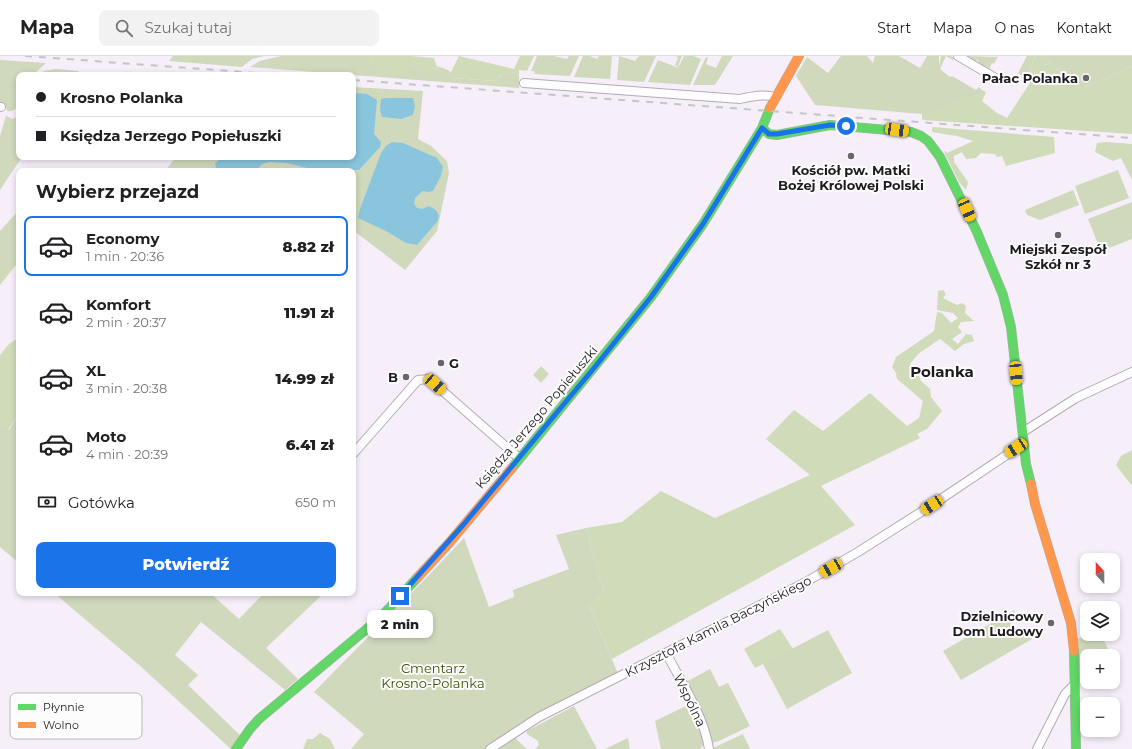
<!DOCTYPE html>
<html lang="pl">
<meta charset="utf-8">
<style>
body{margin:0;font-family:Montserrat,sans-serif;background:#f2f2f2;color:#202124;height:100vh;display:flex;flex-direction:column;font-size:15px;white-space:nowrap}
*{box-sizing:border-box;margin:0}
p{font-size:13px;color:#757577}
.icon{flex:none;width:22px;height:22px;fill:none;stroke:currentColor;stroke-width:2;stroke-linecap:round;stroke-linejoin:round}
.map{position:relative;flex:1;overflow:hidden}
.side{position:absolute;left:16px;top:112px;width:340px;height:428px;display:flex;flex-direction:column;background:#fff;border-radius:8px;box-shadow:0 2px 6px #0003}
.side>*{flex:none}
.top-card{position:absolute;left:16px;top:16px;width:340px;height:88px;border-radius:8px;box-shadow:0 2px 6px #0003;display:grid;align-content:center;height:88px;padding:0 20px;background:#fff}
.needle{width:26px;rotate:339deg}
.fabs{position:absolute;left:1080px;top:497px;display:grid;gap:8px}
.fabs a{display:grid;place-items:center;width:40px;height:40px;border-radius:8px;background:#fff;box-shadow:0 2px 6px #0003;font-size:20px}
.end{position:absolute;width:18px;height:18px;margin:-9px;border:5px solid #1a73e8;background:#fff;box-shadow:0 0 0 2px #fff}
.from{border-radius:50%}
.bubble{position:absolute;height:28px;border-radius:8px;background:#fff;box-shadow:0 2px 6px #0003;font-size:13px;font-weight:800;line-height:28px;text-align:center}
.car{position:absolute;width:12px;height:24px;margin:-12px -6px;border-radius:5px;box-shadow:0 0 3px 1px #0007;background:linear-gradient(#f5c518 24%,#345 0 40%,#f5c518 0 76%,#345 0 86%,#f5c518 0)}
.top-card b{display:flex;align-items:center;gap:14px;height:38px;font-size:15px}
.top-card b+b{border-top:1px solid #e0e0e0}
.top-card i{width:10px;height:10px;background:#202124}
ul{padding:0;list-style:none}
li{display:flex;align-items:center;gap:12px;height:60px;margin:0 8px 6px;padding:0 12px;border:2px solid transparent;border-radius:8px}
li div{flex:1}
li b{display:block;font-size:15px}
li em{font-style:normal;font-weight:800}
li.active{border-color:#1a73e8}
li>.icon{width:36px;height:36px;stroke-width:1.5}
h2{padding:0 20px;font-size:18px;line-height:48px}
.pay{display:flex;align-items:center;gap:10px;height:44px;padding:0 20px;font-size:15px}
.pay p{margin-inline-start:auto}
.action{display:flex;gap:8px;margin-top:auto;padding:8px 20px}
.action a{flex:1;height:46px;border-radius:8px;background:#1a73e8;color:#fff;font-size:16px;font-weight:800;line-height:46px;text-align:center}
header{display:flex;align-items:center;gap:24px;box-sizing:border-box;height:56px;padding:0 20px;background:#fff;border-bottom:1px solid #e0e0e0}
header strong{font-size:19px}
nav{display:flex;gap:22px;margin-inline-start:auto;font-size:14px}
.search{width:280px;height:36px;background:#f2f2f2;display:flex;align-items:center;gap:10px;box-sizing:border-box;padding:0 14px;border-radius:8px;color:#757577;font-size:15px}
.map>svg:first-child{display:block}
.green{fill:#d0d9bc}
.forest{fill:#d0dbba}
.water{fill:#8ac5de}
.lines{fill:none;stroke-linecap:round;stroke-linejoin:round}
.street-casing{stroke:#b2acb4;stroke-width:10}
.fast-casing{stroke:#b2acb4;stroke-width:10}
.slow-casing{stroke:#b2acb4;stroke-width:10}
.street{stroke:#fefcfe;stroke-width:8}
.fast{stroke:#63d668;stroke-width:9}
.slow{stroke:#ff974d;stroke-width:9}
.rail{stroke:#c6c4c7;stroke-width:2;stroke-dasharray:7 7;stroke-linecap:butt}
.route{stroke:#1a73e8;stroke-width:5}
.poi-dot{fill:#6a646d;stroke:#fcfcfc;stroke-width:1.5}
.labels{text-anchor:middle;dominant-baseline:central;stroke-width:4;stroke-linejoin:round;paint-order:stroke}
.poi-label{font-size:13px;font-weight:bold;fill:#1f1a21;stroke:#fcfcfc;text-anchor:end}
.street-label{font-size:13px;fill:#1f1a21;stroke:#fcfcfc}
.park-label{font-size:13px;fill:#3a5001;stroke:#fcfcfc}
.quarter-label{font-size:15px;font-weight:bold;fill:#1f1a21;stroke:#fcfcfc}
.key{fill:#fcfcfc;stroke:#bab8ba;stroke-width:1}
.key-label{font-size:11px;fill:#1f1a21}
</style>
<header>
<strong>Mapa</strong>
<div class="search"><svg class="icon" aria-label="search" viewBox="0 0 24 24"><circle cx="10" cy="10" r="6"/><path d="M15 15l6 6"/></svg>Szukaj tutaj</div>
<nav><a>Start</a><a>Mapa</a><a>O nas</a><a>Kontakt</a></nav>
</header>
<div class="map">
<svg width="1132" height="693" viewBox="0 0 1132 693">
<rect width="100%" height="100%" fill="#f6eef9"/>
<!-- green -->
<path class="green" d="M173 0H264L252 3 242 11 169 5Z
M281 0H370V7L378 10 422 9 420 13 438 14 437 10 448 14 450 22 497 25 499 21 510 18 512 16 519 19V32L250 11 260 5Z
M537 0H554L567 3 569 0H579L570 20 535 18 534 15H531Z
M583 0H590L597 3 599 0H612L610 23 574 21Z
M619 0 635 5 639 0H656L644 26 617 24Z
M676 0H682L678 10H679L684 0H693L701 3 690 29 648 26 658 4 679 12 675 9 678 2Z
M722 0H733L715 29H693L706 1 708 2 706 8 716 12Z
M841 0H867L873 7 875 0H899L920 12 927 0H939V11L941 0H951L954 2 953 4 946 0 940 13 950 21 952 20 976 34 979 31 982 34 980 38 975 39 971 42 928 60 922 64V58L815 49 796 20 807 1 828 17Z
M966 0 996 1 998 0 994 8 992 7 989 13 987 10 986 12 978 7 979 5 977 4 975 5 971 3V1L970 2Z
M1027 0H1035L1027 24 1018 17Z
M1044 0H1132V10L1079 34Z
M0 4 46 7 33 19H19C19 29 24 58 7 55L6 50 0 48Z
M56 13 79 15 76 19H39L44 15Z
M353 31 423 35 418 83 431 90 447 105 449 117 437 175 405 214 353 174V115H165L176 101H353Z
M19 59V101H22L0 134V80L6 60 13 63Z
M1118 114 1129 142 1085 158 1075 130Z
M1073 134 1079 149 1040 164 1027 159 1025 154Z
M1132 146V183L1101 195 1088 163Z
M19 154V196L17 198 19 200V205L0 229V175Z
M541 310 549 318 541 327 533 319Z
M19 357V380L18 382 19 383V507L0 491V366L9 374Z
M586 472 604 538 589 549 619 620 523 670 485 693H351L364 678 314 636 430 518 464 482 489 551 514 541 513 534 569 513 556 479Z
M54 537H210L239 563 264 537H324L266 592 298 623 285 634 201 566 175 599 198 619 188 629 243 682 231 693 138 608Z
M1014 554 1015 556 1007 562C1008 565 1013 569 1016 573L1024 575H1032V583L961 624 943 595Z
M828 574 852 617 787 653 763 608Z
M1090 578H1101L1111 600H1087V626H1088L1079 630 1077 582H1081Z
M710 613 719 631 728 627 750 670 719 685 712 687C707 665 696 646 686 626Z
M688 649 702 678 704 688 700 693H661L655 665Z
M574 650 597 693H535L539 689 538 685 527 678V675Z
M743 678 750 693H713V692Z
M516 681 517 684 527 693H497Z
M628 682 630 693H605Z"/>
<!-- forest -->
<path class="forest" d="M370 0H411L434 2 438 14 436 18H426L420 16 421 9H414C406 21 391 17 378 16L377 10 370 7Z
M459 0 514 13 520 0H534L527 15 519 14V19L512 16 510 18 509 23 501 20 499 21 497 25 450 22 448 14 451 16Z
M1035 0H1044L1079 34 1132 10V78L922 64 938 53 966 40 971 42 977 37 980 38 982 34 986 36 982 45 997 57 1007 62 1030 27 1027 25Z
M932 71 1054 81 1055 97 1006 110 1002 100 997 101 995 98 981 97 976 102 966 103 962 96 954 100V106L968 126 966 134 959 126 944 96 945 95 947 97 973 85 957 80 932 76Z
M1106 86 1132 88V124L1121 102 1113 105 1095 96 1097 87Z
M943 234 946 238 943 242 957 249 962 247 966 250 965 257 974 265 961 266 958 271 962 276 952 283 958 288 966 278 972 279 974 285 964 288 955 295 940 283 918 298 910 308 919 320 921 325 930 333 931 341 942 355 927 373 917 378 920 382 821 430 855 469 612 603 589 549 604 538 586 472 622 466 661 435 715 462 810 419 766 383 794 354 823 375 870 337 907 370 919 362 923 345 897 323 896 317 892 311 896 301 934 275 937 256 942 257 951 267 958 262 953 257 937 254 938 235Z
M19 281V357L8 374 0 366V299L8 289Z
M1132 394V430L1116 409 1121 400Z
M780 573 793 593 755 612 744 593Z
M320 677 330 683 335 693H303L307 683H313Z"/>
<!-- water -->
<path class="water" d="M353 37 367 38 377 44 374 78 381 86 380 91 359 114H315L287 107 269 106 262 108 256 115 217 114 215 108 221 101H353Z
M386 42H413L415 50 413 59 401 63 382 61 380 54 381 43Z
M392 86 403 87 437 102 443 111 441 120 433 135 428 136 423 135 415 142 414 148 417 152 422 153 429 150 436 154 439 160 437 166 417 189 406 187 386 175 358 162 360 153 381 97 386 90Z"/>
<g class="lines">
<defs>
<path id="street" d="M958 0 997 23
M524 27 740 43C753 40 763 38 776 41
M0 51H1
M1023 376 1076 342 1132 316
M353 398 418 324 429 323 519 402
M666 597C682 627 704 660 709 693
M490 693 539 661 804 527 858 496 932 449 1023 388
M1037 693 1065 638 1074 629"/>
<path id="fast" d="M762 72 769 78 777 79 830 69 911 76 921 80 928 85 940 101 977 176 1003 239 1011 271 1026 408 1031 428
M512 412 651 241 703 168 762 72 770 52
M1074 595 1076 693
M236 693 250 673 259 663 381 561 417 522"/>
<path id="slow" d="M770 52 799 0
M1031 428 1035 448 1071 567 1074 595
M417 522 450 486 512 412"/>
</defs>
<!-- street casing -->
<use href="#street" class="street-casing"/>
<!-- fast casing -->
<use href="#fast" class="fast-casing"/>
<!-- slow casing -->
<use href="#slow" class="slow-casing"/>
<!-- street -->
<use href="#street" class="street"/>
<!-- fast -->
<use href="#fast" class="fast"/>
<!-- slow -->
<use href="#slow" class="slow"/>
<!-- rail -->
<path class="rail" d="M25 0 284 19
M353 24 1132 82"/>
</g>
<g class="lines">
<!-- route -->
<path class="route" d="M400 540 464 468 594 312 651 241 703 168 762 72 769 78H777L830 69 846 70"/>
</g>
<!-- markers -->
<g class="poi-dot">
<circle cx="1086" cy="22" r="4"/>
<circle cx="851" cy="100" r="4"/>
<circle cx="1058" cy="179" r="4"/>
<circle cx="441" cy="307" r="4"/>
<circle cx="406" cy="321" r="4"/>
<circle cx="1051" cy="567" r="4"/>
</g>
<g class="labels">
<!-- poi labels -->
<g class="poi-label">
<text x="1078" y="22">Pałac Polanka</text>
<text x="851" y="114" text-anchor="middle">Kościół pw. Matki<tspan x="851" dy="15">Bożej Królowej Polski</tspan></text>
<text x="1058" y="193" text-anchor="middle">Miejski Zespół<tspan x="1058" dy="15">Szkół nr 3</tspan></text>
<text x="449" y="307" text-anchor="start">G</text>
<text x="398" y="321">B</text>
<text x="1043" y="560">Dzielnicowy<tspan x="1043" dy="15">Dom Ludowy</tspan></text>
</g>
<!-- street labels -->
<g class="street-label">
<text transform="translate(536 361) rotate(-50)">Księdza Jerzego Popiełuszki</text>
<text transform="translate(718 570) rotate(-27)">Krzysztofa Kamila Baczyńskiego</text>
<text transform="translate(690 644) rotate(64)">Wspólna</text>
</g>
<!-- park labels -->
<g class="park-label">
<text x="433" y="612">Cmentarz<tspan x="433" dy="15">Krosno-Polanka</tspan></text>
</g>
<!-- quarter labels -->
<g class="quarter-label">
<text x="942" y="315">Polanka</text>
</g>
</g>
<!-- legend -->
<rect x="10" y="637" width="132" height="46" rx="6" class="key"/>
<rect x="18" y="648" width="18" height="6" fill="#63d668"/>
<rect x="18" y="666" width="18" height="6" fill="#ff974d"/>
<g class="key-label">
<text x="43" y="655">Płynnie</text>
<text x="43" y="673">Wolno</text>
</g>
</svg>
<div class="fabs">
<a><svg class="needle" viewBox="-14 -14 28 28"><path d="M0-13l5 13h-10z" fill="#e53935"/><path d="M0 13l5-13h-10z" fill="#757577"/></svg></a>
<a><svg class="icon" aria-label="layers" viewBox="0 0 24 24"><path d="M12 4l9 5-9 5-9-5zM3 14l9 5 9-5"/></svg></a>
<a>+</a>
<a>−</a>
</div>
<i class="end from" style="left:846px;top:70px"></i>
<i class="end" style="left:400px;top:540px"></i>
<div class="bubble" style="left:367px;top:554px;width:66px">2 min</div>
<i class="car" style="left:897px;top:74px;rotate:98deg"></i>
<i class="car" style="left:967px;top:154px;rotate:156deg"></i>
<i class="car" style="left:1016px;top:317px;rotate:175deg"></i>
<i class="car" style="left:435px;top:328px;rotate:131deg"></i>
<i class="car" style="left:1016px;top:392px;rotate:237deg"></i>
<i class="car" style="left:932px;top:449px;rotate:237deg"></i>
<i class="car" style="left:831px;top:512px;rotate:240deg"></i>
<div class="top-card">
<b><i class="from"></i>Krosno Polanka</b>
<b><i></i>Księdza Jerzego Popiełuszki</b>
</div>
<section class="side">
<h2>Wybierz przejazd</h2>
<ul>
<li class="active"><svg class="icon" aria-label="car" viewBox="0 0 24 24"><path d="M5 17H2v-5l4-1 3-4h7l3 4 3 1v5h-3M9 17h6M6 11h13"/><circle cx="7" cy="17" r="2"/><circle cx="17" cy="17" r="2"/></svg><div><b>Economy</b><p>1 min · 20:36</p></div><em>8.82 zł</em></li>
<li><svg class="icon" aria-label="car" viewBox="0 0 24 24"><path d="M5 17H2v-5l4-1 3-4h7l3 4 3 1v5h-3M9 17h6M6 11h13"/><circle cx="7" cy="17" r="2"/><circle cx="17" cy="17" r="2"/></svg><div><b>Komfort</b><p>2 min · 20:37</p></div><em>11.91 zł</em></li>
<li><svg class="icon" aria-label="car" viewBox="0 0 24 24"><path d="M5 17H2v-5l4-1 3-4h7l3 4 3 1v5h-3M9 17h6M6 11h13"/><circle cx="7" cy="17" r="2"/><circle cx="17" cy="17" r="2"/></svg><div><b>XL</b><p>3 min · 20:38</p></div><em>14.99 zł</em></li>
<li><svg class="icon" aria-label="car" viewBox="0 0 24 24"><path d="M5 17H2v-5l4-1 3-4h7l3 4 3 1v5h-3M9 17h6M6 11h13"/><circle cx="7" cy="17" r="2"/><circle cx="17" cy="17" r="2"/></svg><div><b>Moto</b><p>4 min · 20:39</p></div><em>6.41 zł</em></li>
</ul>
<div class="pay"><svg class="icon" aria-label="cash" viewBox="0 0 24 24"><path d="M3 7h18v10H3z"/><circle cx="12" cy="12" r="2"/></svg>Gotówka<p>650 m</p></div>
<div class="action"><a>Potwierdź</a></div>
</section>
</div>
